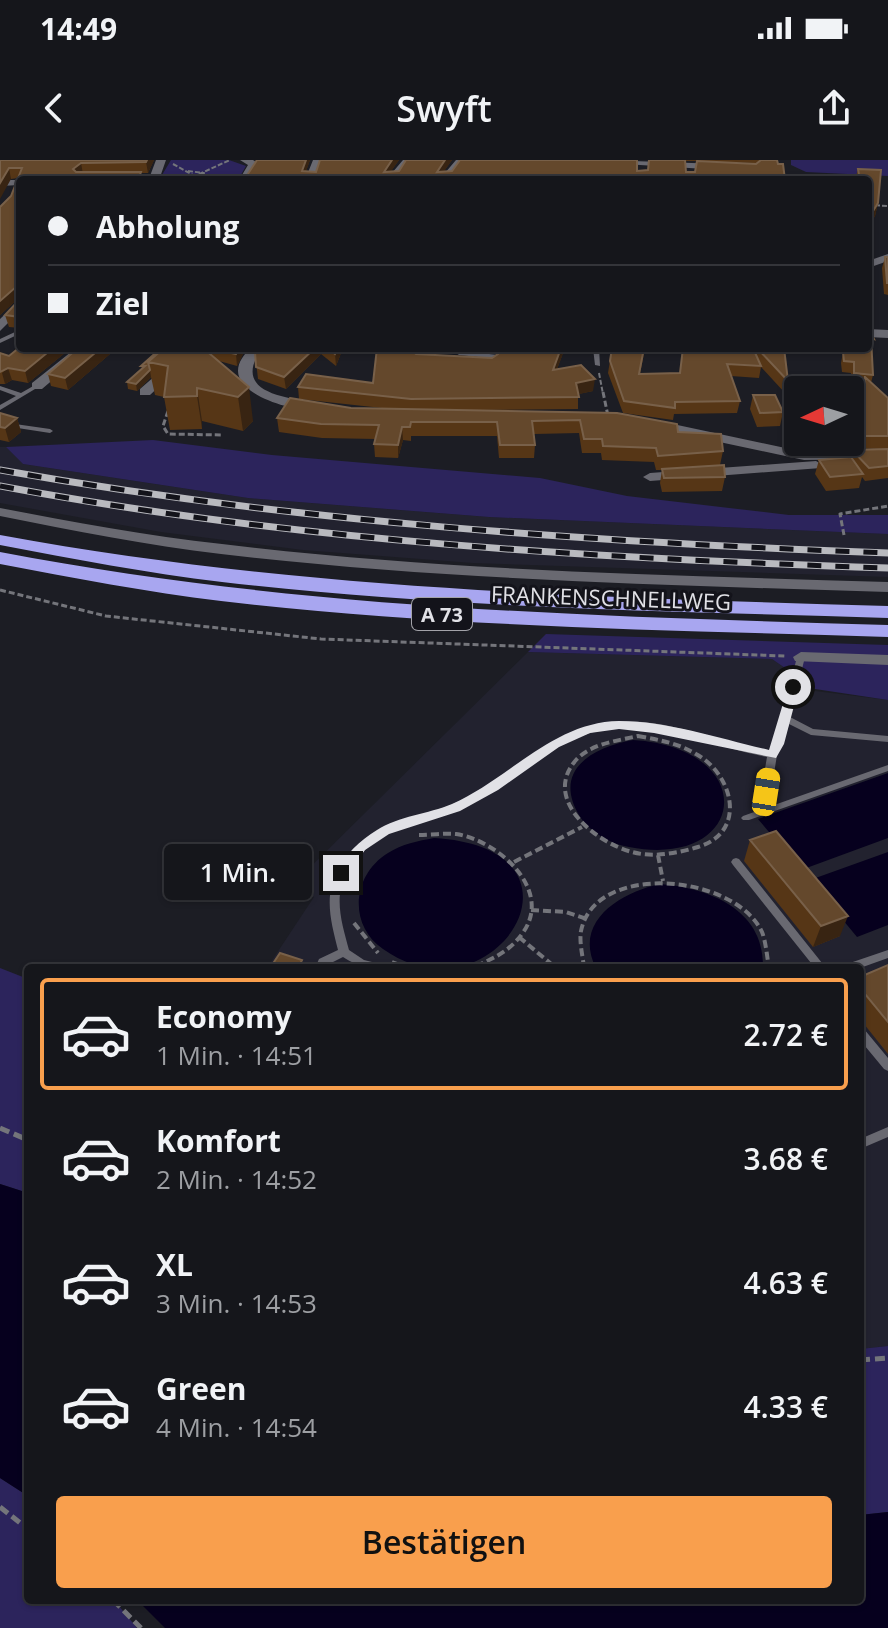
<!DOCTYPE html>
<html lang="de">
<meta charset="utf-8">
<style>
body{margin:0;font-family:"Open Sans",sans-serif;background:#1e1f24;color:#f1f3f6;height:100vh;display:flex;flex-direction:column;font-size:30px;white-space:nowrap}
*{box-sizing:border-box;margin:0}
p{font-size:26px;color:#9d9fa3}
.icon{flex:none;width:44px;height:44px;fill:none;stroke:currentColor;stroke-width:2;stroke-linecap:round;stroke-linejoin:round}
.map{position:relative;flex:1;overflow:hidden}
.side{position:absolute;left:24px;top:804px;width:840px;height:640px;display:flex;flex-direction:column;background:#15161b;border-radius:8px;box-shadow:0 2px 6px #0004,0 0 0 2px #34353a}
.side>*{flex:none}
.guide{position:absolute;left:16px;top:16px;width:856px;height:176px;border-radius:8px;box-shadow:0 2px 6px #0004,0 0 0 2px #34353a;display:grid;align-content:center;height:176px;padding:0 32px;background:#15161b}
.needle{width:52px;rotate:266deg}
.controls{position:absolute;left:784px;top:216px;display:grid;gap:16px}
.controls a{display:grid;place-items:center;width:80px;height:80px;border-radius:8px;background:#15161b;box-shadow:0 2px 6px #0004,0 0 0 2px #34353a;font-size:40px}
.end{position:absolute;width:36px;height:36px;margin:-18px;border:10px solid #e1e1e6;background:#111;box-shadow:0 0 0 4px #111}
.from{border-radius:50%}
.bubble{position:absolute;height:56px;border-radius:8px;background:#15161b;box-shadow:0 2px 6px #0004,0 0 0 2px #34353a;font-size:26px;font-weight:600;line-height:56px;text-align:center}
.car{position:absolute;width:24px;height:48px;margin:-24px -12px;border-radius:10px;box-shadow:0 0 6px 2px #0007;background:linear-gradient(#f5c518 24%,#345 0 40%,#f5c518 0 76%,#345 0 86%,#f5c518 0)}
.guide b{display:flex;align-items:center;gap:28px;height:76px;font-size:30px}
.guide b+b{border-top:2px solid #34353a}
.guide i{width:20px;height:20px;background:#f1f3f6}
ul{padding:14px 0 0;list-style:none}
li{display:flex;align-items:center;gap:24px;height:112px;margin:0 16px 12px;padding:0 16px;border:4px solid transparent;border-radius:8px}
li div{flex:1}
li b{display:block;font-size:30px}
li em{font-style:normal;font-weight:600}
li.on{border-color:#f99f4d}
li>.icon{width:72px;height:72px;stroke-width:1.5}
.button{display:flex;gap:16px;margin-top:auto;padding:16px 32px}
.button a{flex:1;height:92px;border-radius:8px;background:#f99f4d;color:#111;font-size:32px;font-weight:600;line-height:92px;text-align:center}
.status{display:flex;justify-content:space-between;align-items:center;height:56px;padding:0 40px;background:#15161b;direction:ltr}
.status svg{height:22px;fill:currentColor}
header{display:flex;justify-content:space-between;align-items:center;height:104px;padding:0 32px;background:#15161b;font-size:36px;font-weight:600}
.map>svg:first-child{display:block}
.built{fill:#22222f}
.green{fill:#2c245c}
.water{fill:#06001e}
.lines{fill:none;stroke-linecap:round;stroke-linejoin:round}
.path-far3{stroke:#74757b;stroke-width:2;stroke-dasharray:5 2;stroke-linecap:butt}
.path-far2{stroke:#74757b;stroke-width:3;stroke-dasharray:6 3;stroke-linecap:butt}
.path-far1{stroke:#74757b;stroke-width:4;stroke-dasharray:8 4;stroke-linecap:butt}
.path{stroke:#74757b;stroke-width:5;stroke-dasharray:10 5;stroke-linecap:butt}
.service{fill:#696971;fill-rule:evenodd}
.minor{fill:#696971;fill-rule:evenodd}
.secondary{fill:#696971;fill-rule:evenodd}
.motorway{fill:#a8a6f0;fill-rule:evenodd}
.rail-casing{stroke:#b9babf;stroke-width:7}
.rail{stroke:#13131a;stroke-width:5;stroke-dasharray:14;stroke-linecap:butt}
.wall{fill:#563616;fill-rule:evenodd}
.shaded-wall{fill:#382412}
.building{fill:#64482c;stroke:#786049;stroke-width:2}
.route{fill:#e1e1e6}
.labels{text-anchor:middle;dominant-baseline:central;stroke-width:6;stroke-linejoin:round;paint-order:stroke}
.shield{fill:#13131a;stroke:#a3a3a9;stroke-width:2}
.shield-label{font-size:20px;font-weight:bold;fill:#e1e1e6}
.street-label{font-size:22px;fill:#e1e1e6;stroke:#13131a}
</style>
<div class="status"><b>14:49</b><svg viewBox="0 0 49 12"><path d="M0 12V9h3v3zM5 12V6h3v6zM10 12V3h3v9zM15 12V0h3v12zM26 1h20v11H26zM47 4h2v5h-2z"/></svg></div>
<header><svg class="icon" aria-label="back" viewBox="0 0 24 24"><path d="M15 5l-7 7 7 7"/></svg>Swyft<svg class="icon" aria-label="share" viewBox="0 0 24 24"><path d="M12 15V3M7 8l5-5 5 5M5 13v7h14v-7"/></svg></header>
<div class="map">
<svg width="888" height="1468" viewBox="0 0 888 1468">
<rect width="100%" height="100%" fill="#1c1d24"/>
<!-- built -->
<path class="built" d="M0 287H6L23 304 248 338 489 357 888 374V417L473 403 303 390 161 372 0 343Z
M528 492 772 499 785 508 782 523 807 530 888 540V1186L860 1189V808H267L314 737 287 730Z"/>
<!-- green -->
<path class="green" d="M171 0H229L246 6 238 20H159Z
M791 0H888V16L806 12 791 5Z
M153 280 272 295 540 318 627 336 789 355H888V374L489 357 248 338 23 304 6 287Z
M546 474 888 485V540L782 524 785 508 772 499 528 492Z
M0 808 28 819V1033L0 1024Z
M888 1186V1352L860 1355V1189Z
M0 1318 28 1336V1440H114L137 1468H0Z"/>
<!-- water -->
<path class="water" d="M633 580C762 588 748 710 629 687 611 684 589 672 579 655 552 609 594 587 633 580Z
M888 613V678L801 710 758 659Z
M434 678C607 688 493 867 383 789 348 765 352 715 388 693 402 684 418 681 434 678Z
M888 692V765L857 777 810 720Z
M660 724C710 728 765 750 763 808H596C572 761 622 732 660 724Z
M0 1024 28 1033V1336L0 1318Z
M888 1352V1468H165L137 1440H860V1355Z"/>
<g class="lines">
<!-- path-far3 -->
<path class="path-far3" d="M173 4 202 20
M188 11 204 13 201 20
M186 20 230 0
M868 45 888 46
M599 213 603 234"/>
<!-- path-far2 -->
<path class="path-far2" d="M603 232 608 256
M168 251 163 266 168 274 222 275
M844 375 840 354 888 346
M0 430 106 456 321 479 785 496"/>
<!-- path-far1 -->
<path class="path-far1" d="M638 576C659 580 678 583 696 594 733 614 748 672 698 687 678 693 653 698 632 692 597 683 541 640 576 600 592 583 617 581 638 576Z
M419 675C431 675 444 673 456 674 497 680 555 730 522 774 509 792 492 799 472 808
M658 695 663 721
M514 702 582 667
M531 750 566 752 587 759
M354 763 378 793
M519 777 556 808
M392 802 408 808
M584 808C583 797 579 782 581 771 595 701 735 714 762 772 766 782 767 797 769 808"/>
<!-- path -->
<path class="path" d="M0 968 28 980
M860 1200 888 1198
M0 1347 28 1369
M113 1440 141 1468"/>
<!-- service -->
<path class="service" d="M15 172 18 174 17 175 0 183V179Z
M457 188H463L462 191 507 196 510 198 507 200 459 195 456 193Z
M593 188H599L600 206 595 205Z
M35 225 40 226 0 250V245L16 236 0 230V226L21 233Z
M0 253 15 264 50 269 53 271 50 273 11 267 0 258Z
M822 282H829L842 297V299H838Z
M801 494 805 497 790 557 813 569 888 576V582L811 575 789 564 783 584 777 595 771 632 766 635 761 632 767 597C718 588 668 564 617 568 557 572 514 624 461 649 435 661 406 663 381 678 367 687 355 698 347 712 333 737 342 764 349 790L364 800 384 805 385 808C365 808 361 808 343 797L327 805 325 808H315L319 799 338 790C331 762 323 735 339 708 348 694 360 682 373 674 398 658 427 656 453 644 509 619 551 569 615 562 665 557 720 583 770 591L775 584 797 497Z
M888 605V611L749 660H743L741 658 743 656Z
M736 698 739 699 826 808H815L733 705 731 702 733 699Z
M888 790V798L860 808H843L844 805Z
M860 867 864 869 888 898V911L884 909 860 880Z
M888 967V977L860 989V979Z"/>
<!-- minor -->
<path class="minor" d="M156 0H166L159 20H78L83 17 150 16Z
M240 0H253L259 4 249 20H239L248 5Z
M313 0H323L315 20H305Z
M403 0H413L397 20H386Z
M456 0H466L450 20H439Z
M602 0 722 4 727 7 722 10 607 3Z
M0 20H24H20V25L0 26Z
M888 94V101L868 108V101Z
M20 140V151L0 171V159Z
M868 169 888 170V178L868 177Z
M76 188H90L42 229H32V223Z
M187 188H200L150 235H140V229Z
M250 188H262C230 234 287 237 320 244V250C299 253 238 237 238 211 238 202 244 195 250 188Z
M654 260 804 292 888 291V299L804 300 649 267 647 264Z
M816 301 823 305 821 308 650 321 643 317 650 313Z
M801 492 888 495V505L795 501 793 497Z"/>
<!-- secondary -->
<path class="secondary" d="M0 348C74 362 147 376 222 384 443 411 666 415 888 422V432C666 425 443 420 221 394 147 385 74 371 0 356Z"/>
<!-- motorway -->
<path class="motorway" d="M0 375C298 430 586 437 888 446V458C666 451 443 448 222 422 147 413 74 399 0 385Z
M0 392C298 449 586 456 888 465V477C666 470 443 467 221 441 147 432 74 418 0 404Z"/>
<defs>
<path id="rail" d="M0 310C294 362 590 382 888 393
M0 326C294 381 589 398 888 408"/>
</defs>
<!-- rail casing -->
<use href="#rail" class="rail-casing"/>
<!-- rail -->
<use href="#rail" class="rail"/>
</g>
<!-- wall -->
<path class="wall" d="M0 0H154L148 13H141L20 137 0 155V47L11 36 18 18 11 19Z
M257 0H310L306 11 316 12 320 0H399L391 11H399L406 0H452L444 11H637L648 10 649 0H777L785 20H244ZM685 1H697L695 12H686ZM709 2 754 3 756 4Z
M858 9 881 10 878 43 875 56 868 67V20H855Z
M885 97H888V135L884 134 882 108Z
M20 139V168L9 167 5 155Z
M868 166 874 179 871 190 873 215 871 223 888 238V289L838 288 832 282H850V240L854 239 856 234 861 233 862 225H851V213L842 212 841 203 843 192 850 193V188H868Z
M20 188H71L28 223 12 220 5 224H0V193L9 196Z
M78 188H117L68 230 51 226 48 214Z
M161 188H246L237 206 219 201 253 261 243 271 202 261V269L170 270 164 237 155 235 151 217 137 231 128 229 127 222 142 209 141 206Z
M257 188H343L336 206 321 194 286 229 258 219 255 192Z
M479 188H565L557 209 593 231 578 234V249L478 250 617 253 678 272 723 291 720 305 725 317 722 331 662 332 660 323 662 310H656L654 302 602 300 601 293H582L579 273 534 274 535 285 534 298H499L497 276H411V281L403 280 398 298 375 297 374 284 376 279 322 278 279 272 277 258 351 248 391 249 299 239 298 227 373 223 416 194 492 198 496 195 497 191Z
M612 188H645L640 214 680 213 745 188H805L804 192 784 191 788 221 785 233 761 207 759 218 731 216 740 241 737 253 674 254 673 260 623 253 608 213Z
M753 235 783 252 780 266 757 267 750 249Z
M0 253 17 258 21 272 9 282 0 280Z
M888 289V318L865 321 862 317 859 328 826 331 815 314 819 300 850 297 852 290Z
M750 680 840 776 813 787 744 701Z
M888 805V894L860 859V817Z"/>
<!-- shaded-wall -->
<path class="shaded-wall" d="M147 0H154L148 13 146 2Z
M306 0H310L303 20 302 11Z
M392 0H399L385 20 384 12Z
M445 0H452L438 20 437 12Z
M81 3 83 14 75 20 73 9Z
M9 8 11 19 0 39V23Z
M878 43 875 56 868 67 870 56Z
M17 126 20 137 0 155V141Z
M53 188H71L28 223 25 211Z
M101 188H117L68 230 65 218Z
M239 188H246L237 206 236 194Z
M315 188H321V194L286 229 284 217Z
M338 188H343L336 206 335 194Z
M561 188H565L552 222 553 210Z
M8 208 12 220 5 224 2 213Z
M150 210 151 217 137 231 136 224Z
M595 219 593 231 575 235 576 223Z
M249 227 253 261 243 271 238 237Z
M197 228 202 261V269L197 236Z
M17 258 21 272 9 282 5 268Z
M402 267 403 280 398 298V285Z
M848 756 840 776 813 787 821 766Z"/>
<!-- building -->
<path class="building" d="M0 0H147L146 2 81 3 73 9 76 12H141L138 20H20V139L17 126 0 141V47L11 36 22 8H9L0 23Z
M257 0H306L302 11 316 12 320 0H392L384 12 399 11 406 0H445L437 12 452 11 460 0H637V11L648 10 649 0H685L686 12H695L697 1 756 4 761 0H777L778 4H783L785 20H244Z
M858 9 881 10 878 43 870 56 868 55V20H860Z
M885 97H888V123H887Z
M20 139V157L5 155Z
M868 144 870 155 868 165Z
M868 166 874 179 871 178 873 215 854 213V202L844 201 843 192 852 193V188H868Z
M20 187V188H53L25 211 8 208 0 212V193L9 196Z
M78 188H101L65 218 48 214Z
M161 188H164L148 202 150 210 136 224 127 222 145 206H141Z
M164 188H203L249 227 238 237 197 228V236L164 237 168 206 148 202Z
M210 188H239L236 194Z
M257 188H315L284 217 256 207 255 192Z
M327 188H338L335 194Z
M377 188H409L416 194 492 198 498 194 497 190 535 192 533 188H561L553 210 581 205 595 219 576 223 579 237 411 239 298 227 306 214 373 223Z
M612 188H644L639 214 680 213 683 188H741L745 189V188H753L761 206 727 204 740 241 675 242V248L624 241 610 201Z
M757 188H784L788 221Z
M865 217 888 238V276H850V240L856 239V234L864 233Z
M753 235H775L783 252 760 253Z
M290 238 351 248 617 253 677 264 678 272 721 274 723 291 658 296 656 288 603 286 602 279H584L580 260 532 261 535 285H500L497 262H411L410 267H402L398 285 374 284 379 265 321 264 277 258Z
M0 253 17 258 5 268 0 267Z
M888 289V306L869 308 852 290Z
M851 297 863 314 830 317 819 300Z
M724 305 725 317 664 318 662 309Z
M776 671 848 756 821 766 750 680Z
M280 793 302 800 298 808H270Z
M888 805V862L860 828V817Z"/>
<!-- route -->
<path class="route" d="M793 523 799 527 784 584 776 598 654 573 619 569 590 573 559 587 498 630 460 651 389 674 365 690 346 716 335 713C346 694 359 681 377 670 399 656 428 654 452 644 509 619 553 562 619 561 668 561 721 579 769 590L788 527Z"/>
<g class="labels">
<!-- shield labels -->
<rect class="shield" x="412" y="438" width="60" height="32" rx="6"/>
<g class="shield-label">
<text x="442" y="454">A 73</text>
</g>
<!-- street labels -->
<g class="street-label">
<text transform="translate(611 437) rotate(2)">FRANKENSCHNELLWEG</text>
</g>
</g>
</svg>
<div class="controls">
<a><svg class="needle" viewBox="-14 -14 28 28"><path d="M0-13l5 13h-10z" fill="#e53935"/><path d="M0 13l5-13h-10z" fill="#9d9fa3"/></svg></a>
</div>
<i class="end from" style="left:793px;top:527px"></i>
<i class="end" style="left:341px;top:713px"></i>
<div class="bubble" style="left:164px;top:684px;width:148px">1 Min.</div>
<i class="car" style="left:766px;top:632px;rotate:9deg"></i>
<div class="guide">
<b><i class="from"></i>Abholung</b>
<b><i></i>Ziel</b>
</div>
<section class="side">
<ul>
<li class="on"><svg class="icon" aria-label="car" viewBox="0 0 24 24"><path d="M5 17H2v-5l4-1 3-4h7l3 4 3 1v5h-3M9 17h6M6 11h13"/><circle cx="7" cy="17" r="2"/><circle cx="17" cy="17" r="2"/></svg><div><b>Economy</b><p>1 Min. · 14:51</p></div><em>2.72 €</em></li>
<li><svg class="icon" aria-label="car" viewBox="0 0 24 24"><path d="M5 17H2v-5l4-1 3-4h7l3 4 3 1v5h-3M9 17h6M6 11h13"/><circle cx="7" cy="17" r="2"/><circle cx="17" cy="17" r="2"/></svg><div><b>Komfort</b><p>2 Min. · 14:52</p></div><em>3.68 €</em></li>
<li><svg class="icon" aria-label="car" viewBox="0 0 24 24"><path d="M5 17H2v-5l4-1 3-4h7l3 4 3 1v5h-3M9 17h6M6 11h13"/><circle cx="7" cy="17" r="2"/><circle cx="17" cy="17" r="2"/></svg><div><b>XL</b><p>3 Min. · 14:53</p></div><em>4.63 €</em></li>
<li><svg class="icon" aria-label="car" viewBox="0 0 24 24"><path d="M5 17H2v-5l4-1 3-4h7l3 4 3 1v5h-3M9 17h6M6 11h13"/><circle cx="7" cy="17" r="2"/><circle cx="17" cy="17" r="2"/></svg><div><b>Green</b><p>4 Min. · 14:54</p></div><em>4.33 €</em></li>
</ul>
<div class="button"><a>Bestätigen</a></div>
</section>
</div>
